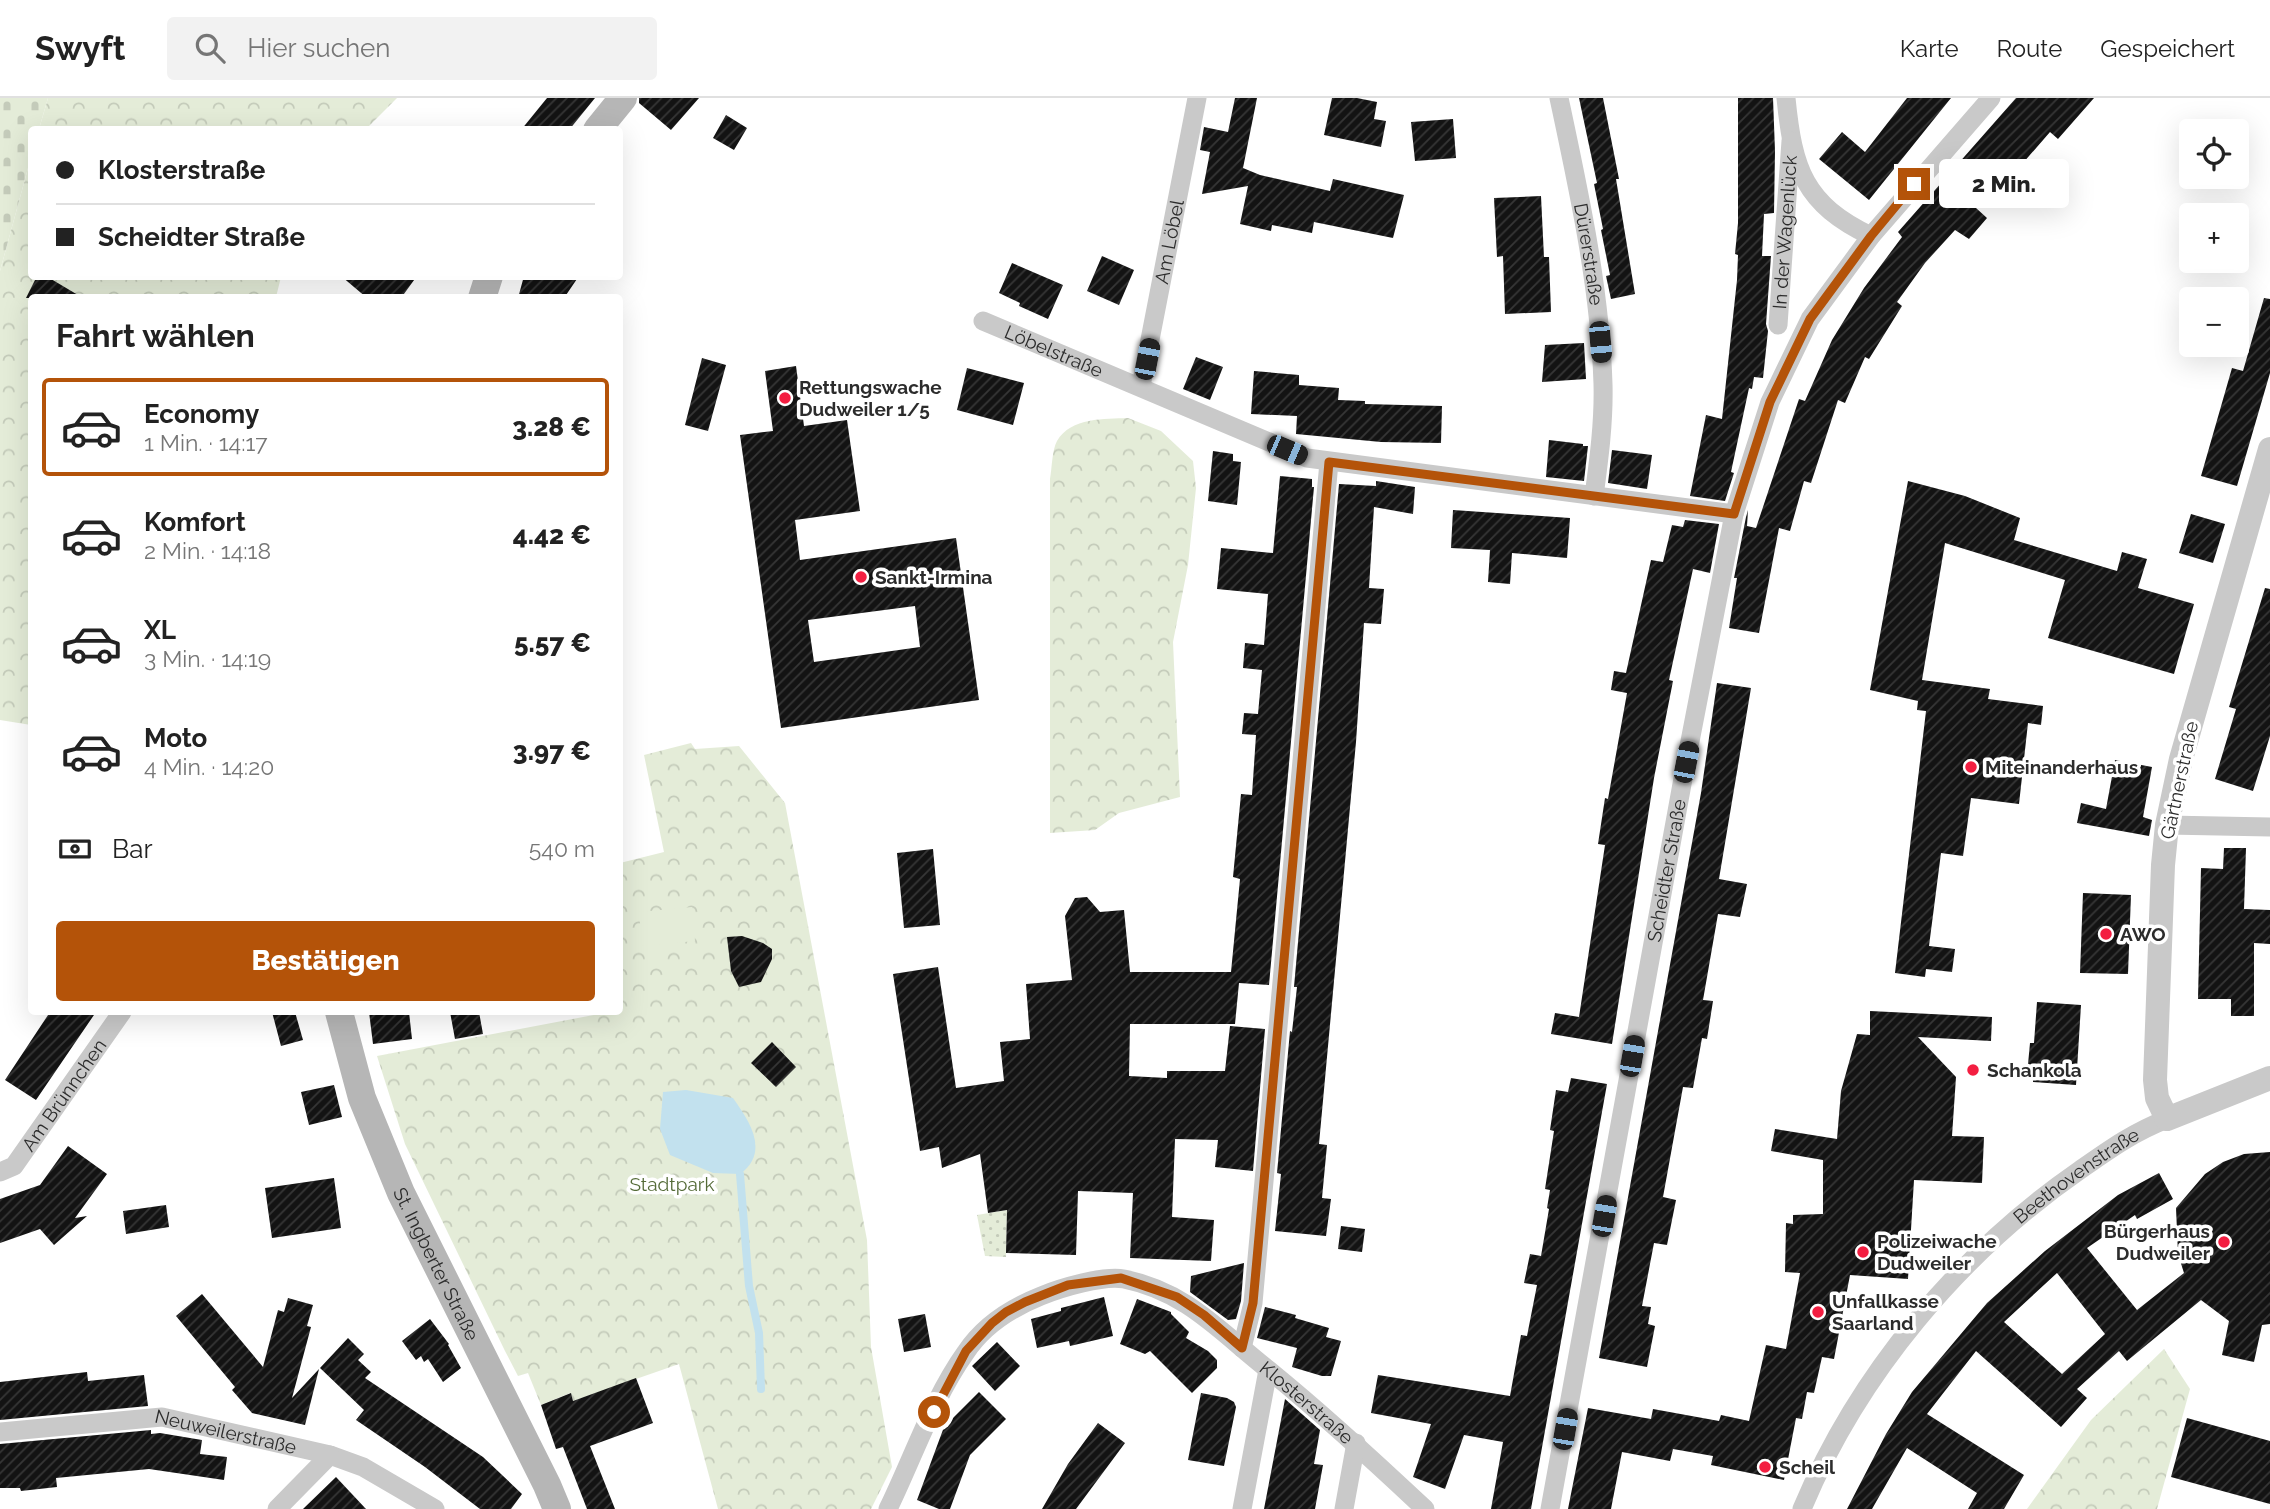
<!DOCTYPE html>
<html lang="de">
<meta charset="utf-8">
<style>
body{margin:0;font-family:Raleway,sans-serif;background:#f2f2f2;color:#222;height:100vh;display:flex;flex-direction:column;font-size:26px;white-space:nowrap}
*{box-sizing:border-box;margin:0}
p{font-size:23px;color:#767676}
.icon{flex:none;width:38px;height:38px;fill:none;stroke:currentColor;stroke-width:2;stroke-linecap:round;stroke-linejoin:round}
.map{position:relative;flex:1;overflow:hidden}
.details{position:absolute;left:28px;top:196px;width:595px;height:721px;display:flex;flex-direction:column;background:#fff;border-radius:7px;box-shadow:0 7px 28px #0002}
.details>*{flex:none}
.guide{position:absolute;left:28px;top:28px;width:595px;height:154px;border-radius:7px;box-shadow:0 7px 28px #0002;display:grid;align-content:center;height:154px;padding:0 28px;background:#fff}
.tools{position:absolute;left:2179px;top:21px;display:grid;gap:14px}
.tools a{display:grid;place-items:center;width:70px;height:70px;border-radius:7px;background:#fff;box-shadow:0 7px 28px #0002;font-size:35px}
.end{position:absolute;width:32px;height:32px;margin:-16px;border:9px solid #b45309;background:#fff;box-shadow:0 0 0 4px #fff}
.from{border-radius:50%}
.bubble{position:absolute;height:49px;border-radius:7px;background:#fff;box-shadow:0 7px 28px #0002;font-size:23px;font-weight:800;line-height:49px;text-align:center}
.car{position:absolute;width:21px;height:42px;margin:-21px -10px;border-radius:9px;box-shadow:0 0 5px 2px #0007;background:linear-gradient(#222 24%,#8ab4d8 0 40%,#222 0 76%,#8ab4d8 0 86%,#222 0)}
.guide b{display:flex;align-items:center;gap:24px;height:66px;font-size:26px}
.guide b+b{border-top:2px solid #e0e0e0}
.guide i{width:18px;height:18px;background:#222}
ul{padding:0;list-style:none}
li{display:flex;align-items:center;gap:21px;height:98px;margin:0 14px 10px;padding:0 14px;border:4px solid transparent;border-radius:7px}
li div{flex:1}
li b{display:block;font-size:26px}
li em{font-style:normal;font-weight:800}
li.current{border-color:#b45309}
li>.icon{width:63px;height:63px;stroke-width:1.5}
h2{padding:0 28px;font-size:32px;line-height:84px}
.pay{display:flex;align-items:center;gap:18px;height:77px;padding:0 28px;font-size:26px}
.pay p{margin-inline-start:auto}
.cta{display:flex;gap:14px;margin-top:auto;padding:14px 28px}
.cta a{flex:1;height:80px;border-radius:7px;background:#b45309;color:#fff;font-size:28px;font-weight:800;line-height:80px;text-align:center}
header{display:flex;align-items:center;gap:42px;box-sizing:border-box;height:98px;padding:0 35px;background:#fff;border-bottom:2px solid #e0e0e0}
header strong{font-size:33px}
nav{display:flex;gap:38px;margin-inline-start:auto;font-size:24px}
.search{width:490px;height:63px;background:#f2f2f2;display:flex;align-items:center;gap:18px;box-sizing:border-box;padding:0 24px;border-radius:7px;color:#767676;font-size:26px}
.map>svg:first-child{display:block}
.grass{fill:url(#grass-dots)}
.forest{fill:url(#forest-crowns)}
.cemetery{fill:url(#cemetery-stones)}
.pitch{fill:#e4ecd8}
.water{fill:#c2e1ee}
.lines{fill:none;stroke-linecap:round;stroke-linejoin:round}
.stream{stroke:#c2e1ee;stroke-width:8}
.building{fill:url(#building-hatch);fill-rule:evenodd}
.minor{stroke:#c9c9c9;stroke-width:19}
.tertiary{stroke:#c9c9c9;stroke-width:24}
.secondary{stroke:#b6b6b6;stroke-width:28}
.route{stroke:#b45309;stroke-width:9}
.poi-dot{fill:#f31e41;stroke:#fff;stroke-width:2.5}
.labels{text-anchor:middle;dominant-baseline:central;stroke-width:7;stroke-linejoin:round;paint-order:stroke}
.street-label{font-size:19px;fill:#2c2c2c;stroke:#fff}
.poi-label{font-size:19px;font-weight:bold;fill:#2c2c2c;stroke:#fff;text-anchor:start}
.park-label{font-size:19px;fill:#546b37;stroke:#fff}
</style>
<header>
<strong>Swyft</strong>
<div class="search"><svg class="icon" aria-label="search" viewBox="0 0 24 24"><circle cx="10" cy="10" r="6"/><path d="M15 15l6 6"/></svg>Hier suchen</div>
<nav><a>Karte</a><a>Route</a><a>Gespeichert</a></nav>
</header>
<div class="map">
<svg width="2270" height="1411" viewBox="0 0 2270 1411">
<defs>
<pattern id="grass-dots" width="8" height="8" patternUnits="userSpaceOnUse" patternTransform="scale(1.75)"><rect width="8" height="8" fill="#e4ecd8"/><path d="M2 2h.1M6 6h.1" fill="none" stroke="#c4cbba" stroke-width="1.8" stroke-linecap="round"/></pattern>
<pattern id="forest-crowns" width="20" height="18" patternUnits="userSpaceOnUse" patternTransform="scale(1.75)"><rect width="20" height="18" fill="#e4ecd8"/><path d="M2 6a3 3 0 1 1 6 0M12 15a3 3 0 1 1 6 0" fill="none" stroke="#c4cbba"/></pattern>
<pattern id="cemetery-stones" width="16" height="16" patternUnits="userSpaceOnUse" patternTransform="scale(1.75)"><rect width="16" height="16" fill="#e4ecd8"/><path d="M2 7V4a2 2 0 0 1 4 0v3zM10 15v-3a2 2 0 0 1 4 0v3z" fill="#c4cbba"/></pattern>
<pattern id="building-hatch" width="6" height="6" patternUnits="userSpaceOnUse" patternTransform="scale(1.75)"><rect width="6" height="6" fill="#131313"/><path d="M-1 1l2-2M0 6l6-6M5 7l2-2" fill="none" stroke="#363636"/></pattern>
</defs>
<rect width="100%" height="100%" fill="#fff"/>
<!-- grass -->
<path class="grass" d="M1007 1112 1006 1159 985 1158 977 1117Z"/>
<!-- forest -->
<path class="forest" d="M48 0H397L366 31H39Z
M31 59 32 178 281 179 276 199 32 200 31 627 0 622V173Z
M1128 320 1161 333 1193 363 1196 390 1188 467 1173 544 1180 699 1119 715 1095 732 1050 735V381C1052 370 1052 352 1057 343 1071 319 1105 321 1128 320Z
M691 645 695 651 739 648 785 705 867 1142 871 1249 892 1369 871 1411H718L679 1266 573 1303 570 1295 541 1307 528 1275 518 1278 505 1253 405 1046 377 958 599 916 600 914H620V765L664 754 644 657Z
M2164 1251 2190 1291 2157 1411H2027L2091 1322Z"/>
<!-- cemetery -->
<path class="cemetery" d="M0 0H48L39 31 32 32 31 59 0 173Z"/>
<!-- pitch -->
<path class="pitch" d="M692 809 695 843 642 848 639 814Z"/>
<!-- water -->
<path class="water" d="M686 992 733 1000C750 1024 770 1054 740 1076L713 1075 670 1057 660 1031 663 994Z"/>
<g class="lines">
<!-- stream -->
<path class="stream" d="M740 1076 749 1188 759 1235 761 1291"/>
</g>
<!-- building -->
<path class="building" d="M547 0H595L569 32H521Z
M639 0H699L671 32 639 5Z
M1235 0H1257L1243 70 1260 77 1330 93 1333 81 1404 97 1393 140 1314 124 1312 135 1272 127 1271 133 1240 126 1248 88 1202 96 1210 54 1200 52 1204 29 1228 34Z
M1332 0H1357L1377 4 1374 21 1386 23 1381 49 1324 37Z
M1579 0H1603L1619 81H1616L1635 196 1611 201 1606 178 1610 177 1601 132 1603 131 1594 86 1597 85Z
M1738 0H1773L1775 53 1774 115 1764 116 1762 158H1771L1766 226 1768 233 1763 280 1754 279 1752 291 1749 290 1731 374 1734 375 1725 403 1690 398 1706 317 1722 321 1737 182 1738 157 1735 156 1738 125Z
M1907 0H1951L1869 102 1819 61 1842 34 1865 54Z
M2016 0H2094L2058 41 2050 34 2016 73 2012 69 1976 110 1987 120 1969 141 1955 132 1925 165 1897 204 1902 208 1869 261 1865 259 1845 305 1838 302 1811 385 1804 383 1790 433 1779 430 1759 535 1729 530 1737 480H1734L1746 419 1748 412 1747 428 1756 430 1799 301 1805 303 1832 242 1864 190 1902 139 1898 134Z
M726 17 747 30 734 52 713 40Z
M1453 21 1456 60 1415 63 1411 24Z
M1541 98 1544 159H1549L1551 214 1505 216 1503 158 1497 159 1494 100Z
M1102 158 1134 172 1119 207 1087 193Z
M1012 165 1063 187 1048 221 1019 208 1020 205 999 195Z
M37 178H46L83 200H26Z
M341 178H417L401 200H367Z
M524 178H579L564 200H518Z
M2264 200 2270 201V275L2237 388 2201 378 2232 270 2243 273Z
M1584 245 1586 281 1542 284 1545 247Z
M1196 259 1223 269 1210 302 1183 291Z
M702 260 726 267 708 333 685 327Z
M796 268 804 328 847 322 860 413 795 422 800 462 956 440 979 602 781 630 740 337 773 333 765 273ZM915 508 920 549 814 564 808 522Z
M967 270 1024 285 1013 327 957 312Z
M1254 273 1299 277V287L1339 290 1338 302 1365 303V306L1442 308 1441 345 1381 344 1296 336 1297 318 1251 316Z
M1549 342 1583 346V348H1588L1584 383 1546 379Z
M1612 352 1652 357 1647 391 1608 385Z
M1213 353 1233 356V363L1241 364 1237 407 1208 403Z
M1280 378 1312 381V389H1314L1269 887 1239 885 1235 926H1130L1129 978 1167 980V973H1225L1230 928 1265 931 1253 1073 1215 1069 1218 1042 1175 1041 1172 1119 1214 1122 1211 1163 1130 1160 1133 1095 1078 1093 1076 1157 1006 1155 1007 1112 988 1115 980 1056 942 1070 939 1049 920 1053 893 876 938 869 956 990 1004 983 1000 944 1030 941 1026 886 1072 882 1065 818 1075 800 1087 799 1100 814 1124 812 1130 874H1231L1240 781 1233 779 1241 696 1252 697 1256 637 1242 636 1244 615 1258 616 1262 572 1243 570 1245 545 1264 547 1268 496 1217 491 1221 450 1273 455Z
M1376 383 1415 389 1413 416 1374 409 1369 490 1384 491 1381 526 1364 525 1356 644 1319 1046 1327 1047 1322 1100 1331 1101 1326 1138 1275 1133 1281 1076 1277 1075 1290 933 1292 934 1297 889H1294L1339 386 1376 388Z
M1908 383 1965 398 2020 420 2014 442 2117 473 2122 454 2147 461 2138 490 2194 506 2174 576 2048 540 2065 482 1945 445 1922 582 1990 591 1988 601 2043 608 2041 627 2028 625 2019 706 1971 700 1963 758 1941 755 1929 848 1955 851 1952 874 1926 871 1925 879 1895 875 1926 613 1917 612 1918 603 1870 592Z
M1453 412 1570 420 1567 460 1512 455 1510 486 1488 484 1490 452 1451 450Z
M2191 416 2225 426 2213 465 2179 455Z
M1685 422 1719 426 1710 475 1693 471 1669 582 1673 583 1654 680 1612 946 1551 936 1555 915 1579 919 1605 747 1598 746 1605 700 1608 701 1627 595 1611 592 1614 573 1626 575 1651 462 1663 464 1672 427 1683 429Z
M2265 490 2270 491V638L2253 693 2215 681 2236 611 2229 609Z
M1717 585 1751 590 1719 781 1747 786 1740 819 1718 816 1703 902 1713 903 1707 941 1702 940 1693 990 1683 989 1663 1099 1676 1102 1667 1147 1654 1145 1642 1208 1651 1209 1648 1226 1655 1228 1647 1269 1599 1260 1701 695Z
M2115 662 2152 669 2143 719 2152 722 2149 738 2077 725 2081 705 2106 711Z
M2224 750H2246L2244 811 2270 812V846L2254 845V918H2231V901H2198L2201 770 2223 771Z
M933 751 940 827 904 830 897 755Z
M2083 795 2131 797 2128 876 2080 875Z
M742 838 763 845 772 851V861L761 884 739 889 731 873 727 839Z
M2037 904 2081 907 2076 987 2033 984V978L2027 977 2030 945H2034Z
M1870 913 1992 919 1991 943 1918 939 1956 979 1952 1038 1984 1039 1982 1085 1914 1082 1908 1181 1850 1177 1834 1261 1822 1259 1814 1295 1807 1294 1802 1321 1796 1320 1784 1382 1711 1367 1713 1358 1673 1351 1670 1363 1622 1354 1611 1411H1568L1588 1310 1651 1321 1653 1311 1719 1323 1721 1317 1749 1323 1766 1247 1786 1251 1800 1175 1785 1174 1786 1125 1793 1126V1117L1823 1116V1062L1771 1053 1775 1031 1837 1041 1841 993 1857 936 1870 937Z
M50 914H96L36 1002 5 982Z
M272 914H295L303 942 281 948Z
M369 914H409L412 941 373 946Z
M450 914H479L483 936 455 941Z
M772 944 796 969 776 989 751 965Z
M1571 980 1607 986 1531 1411H1491L1503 1344 1464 1337 1445 1391 1413 1379 1431 1326 1371 1315 1378 1277 1510 1298 1521 1237 1527 1238 1537 1187 1524 1185 1530 1156 1541 1158 1549 1111 1547 1110 1550 1092 1545 1091 1554 1033 1550 1032 1556 992 1568 994Z
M334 987 342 1019 309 1027 301 994Z
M68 1048 107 1076 75 1120 87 1118 54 1147 40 1131 0 1145V1101L40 1087Z
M2270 1054V1226L2262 1227 2254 1264 2222 1257 2229 1223 2201 1202 2127 1263 2119 1253 2077 1291 2087 1300 2061 1329 1976 1253 1927 1316 2024 1377 2004 1411H1968L1977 1395 1907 1350 1872 1411H1847L1886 1336 1912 1294 1987 1205 2045 1153 2118 1097 2159 1075 2173 1101 2137 1121 2135 1117 2087 1150 2137 1212 2184 1175 2178 1156 2176 1110 2205 1076 2223 1064 2244 1056ZM2057 1175 2105 1236 2062 1276 2004 1224Z
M334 1080 341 1130 272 1140 265 1090Z
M166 1107 169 1129 126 1136 123 1113Z
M1341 1128 1365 1131 1362 1154 1338 1151Z
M1244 1165 1241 1203 1236 1221 1228 1222 1190 1194 1191 1178Z
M202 1196 263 1269 278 1212 284 1214 288 1200 313 1207 307 1228 311 1229 292 1300 319 1271 305 1327 252 1315 232 1292 235 1289 176 1218Z
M1104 1199 1113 1238 1070 1248 1069 1243 1037 1250 1031 1221 1061 1213V1210Z
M1137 1201 1171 1214V1216L1189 1234 1186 1240 1208 1253 1217 1262V1270L1192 1295 1150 1253 1145 1256 1120 1246Z
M1265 1209 1296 1217 1295 1220 1329 1230 1326 1239 1341 1243 1331 1278H1322L1292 1269 1297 1250 1257 1240Z
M925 1216 931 1249 904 1254 898 1221Z
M430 1221 449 1246 448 1247 461 1270 443 1284 428 1261 424 1264 421 1258 416 1262 402 1243Z
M348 1240 364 1256 358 1262 371 1274 365 1280 483 1359 522 1396 511 1411H480L425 1369 356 1322 364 1312 320 1270Z
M997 1244 1020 1268 995 1293 972 1268Z
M87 1274 88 1283 144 1277 148 1308 0 1322V1284Z
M636 1280 653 1325 590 1348 615 1411H587L563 1349 556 1351 541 1307 571 1295 573 1303Z
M979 1294 1006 1321 970 1357 950 1411H939L917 1402 944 1329Z
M1201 1295 1227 1300 1234 1304 1236 1309 1224 1368 1188 1362Z
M1285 1301 1320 1332 1314 1366 1323 1367 1315 1411H1264Z
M2187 1320 2270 1343V1406L2171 1379Z
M1098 1325 1125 1345 1076 1411H1042L1068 1366Z
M151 1332V1336L160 1335 202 1342 200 1356 227 1359 224 1382 149 1371 56 1380 57 1389 21 1393 20 1390H0V1346Z
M336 1379 366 1411H303Z"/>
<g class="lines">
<!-- minor -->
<g class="minor">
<path id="s1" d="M1559 0C1579 94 1600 189 1603 286 1604 323 1599 361 1594 398"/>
<path d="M1786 0C1793 71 1804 106 1871 138"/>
<path id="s2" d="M983 223 1307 360 1734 416"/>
<path id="s3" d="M1778 227 1791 43"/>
<path id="s4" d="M1141 288 1197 0"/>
<path d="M2167 727 2270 729"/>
<path id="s5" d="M0 1074 14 1068 122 914"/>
<path d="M1242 1250 1253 1205 1329 364"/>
<path id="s6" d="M0 1334 162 1319 330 1357 363 1369 435 1411"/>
<path d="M277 1411 330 1357"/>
<path id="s7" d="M888 1411C913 1360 933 1300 966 1254 984 1227 1011 1210 1041 1198 1060 1190 1104 1177 1124 1181 1188 1194 1221 1235 1270 1273 1324 1317 1374 1363 1425 1411"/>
<path d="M1242 1411 1268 1272"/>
<path d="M1344 1411 1356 1345"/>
<path id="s8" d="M1550 1411 1686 664 1734 416 1770 304 1810 221 1871 138 1991 0"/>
<path id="s9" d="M1802 1411C1858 1276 1960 1155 2080 1072 2110 1051 2132 1035 2167 1021"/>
</g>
<!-- tertiary -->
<path class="tertiary" d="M2270 351 2181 661 2167 727 2163 767 2155 982 2157 1000 2167 1021 2270 980"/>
<!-- secondary -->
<g class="secondary">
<path d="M597 32 623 0"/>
<path d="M482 200 489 178"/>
<path id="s10" d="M339 914 362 1000 401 1095 547 1387 557 1411"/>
</g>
</g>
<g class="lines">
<!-- route -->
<path class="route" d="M934 1314 966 1253 992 1225 1006 1214 1025 1204 1068 1187 1121 1180 1177 1199 1204 1217 1242 1250 1253 1205 1329 364 1734 416 1770 304 1810 221 1871 138 1914 86"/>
</g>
<!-- markers -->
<g class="poi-dot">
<circle cx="785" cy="300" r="7"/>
<circle cx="861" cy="479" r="7"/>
<circle cx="1971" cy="669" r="7"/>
<circle cx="2106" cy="836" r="7"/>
<circle cx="1973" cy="972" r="7"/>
<circle cx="2224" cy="1144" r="7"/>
<circle cx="1863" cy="1154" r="7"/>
<circle cx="1818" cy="1214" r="7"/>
<circle cx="1765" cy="1369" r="7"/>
</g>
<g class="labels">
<!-- street labels -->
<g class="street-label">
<text stroke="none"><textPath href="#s3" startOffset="93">In der Wagenlück</textPath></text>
<text stroke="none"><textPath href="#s4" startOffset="147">Am Löbel</textPath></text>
<text stroke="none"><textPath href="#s1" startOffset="159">Dürerstraße</textPath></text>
<text stroke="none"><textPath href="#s2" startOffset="77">Löbelstraße</textPath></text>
<text transform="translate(2179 682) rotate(-78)">Gärtnerstraße</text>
<text stroke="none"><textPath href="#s8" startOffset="649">Scheidter Straße</textPath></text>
<text stroke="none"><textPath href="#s5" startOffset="102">Am Brünnchen</textPath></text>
<text stroke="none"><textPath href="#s9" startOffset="438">Beethovenstraße</textPath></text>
<text stroke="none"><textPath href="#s10" startOffset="271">St. Ingberter Straße</textPath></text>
<text stroke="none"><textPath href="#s7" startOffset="579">Klosterstraße</textPath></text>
<text stroke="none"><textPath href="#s6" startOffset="228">Neuweilerstraße</textPath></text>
</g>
<!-- poi labels -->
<g class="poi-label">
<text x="799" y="289">Rettungswache<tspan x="799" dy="22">Dudweiler 1/5</tspan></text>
<text x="875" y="479">Sankt-Irmina</text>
<text x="1985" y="669">Miteinanderhaus</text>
<text x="2120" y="836">AWO</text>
<text x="1987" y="972">Schankola</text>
<text x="2210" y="1133" text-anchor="end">Bürgerhaus<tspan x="2210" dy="22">Dudweiler</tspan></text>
<text x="1877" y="1143">Polizeiwache<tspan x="1877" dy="22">Dudweiler</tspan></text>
<text x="1832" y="1203">Unfallkasse<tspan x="1832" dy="22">Saarland</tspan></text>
<text x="1779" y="1369">Scheil</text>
</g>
<!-- park labels -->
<g class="park-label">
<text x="672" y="1086">Stadtpark</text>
</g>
</g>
</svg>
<div class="tools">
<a><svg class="icon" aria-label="locate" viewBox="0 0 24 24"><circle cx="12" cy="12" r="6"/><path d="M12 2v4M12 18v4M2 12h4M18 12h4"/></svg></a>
<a>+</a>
<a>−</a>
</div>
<i class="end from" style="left:934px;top:1314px"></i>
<i class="end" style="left:1914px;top:86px"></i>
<div class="bubble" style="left:1939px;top:61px;width:130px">2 Min.</div>
<i class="car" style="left:1600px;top:244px;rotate:175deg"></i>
<i class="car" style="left:1147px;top:261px;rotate:11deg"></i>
<i class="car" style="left:1287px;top:352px;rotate:113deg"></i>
<i class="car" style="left:1686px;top:664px;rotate:11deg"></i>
<i class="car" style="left:1632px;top:958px;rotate:10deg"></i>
<i class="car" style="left:1604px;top:1118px;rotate:10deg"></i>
<i class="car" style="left:1565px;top:1331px;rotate:10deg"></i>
<div class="guide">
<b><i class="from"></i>Klosterstraße</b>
<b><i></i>Scheidter Straße</b>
</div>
<section class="details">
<h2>Fahrt wählen</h2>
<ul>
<li class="current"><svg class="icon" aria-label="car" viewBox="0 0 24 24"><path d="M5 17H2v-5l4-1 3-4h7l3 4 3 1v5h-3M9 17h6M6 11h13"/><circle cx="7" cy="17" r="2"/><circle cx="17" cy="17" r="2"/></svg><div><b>Economy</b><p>1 Min. · 14:17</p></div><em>3.28 €</em></li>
<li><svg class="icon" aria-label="car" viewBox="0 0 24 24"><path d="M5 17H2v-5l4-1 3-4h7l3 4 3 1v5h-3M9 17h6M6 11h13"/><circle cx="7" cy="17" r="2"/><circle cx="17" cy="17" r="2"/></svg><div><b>Komfort</b><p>2 Min. · 14:18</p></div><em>4.42 €</em></li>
<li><svg class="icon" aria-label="car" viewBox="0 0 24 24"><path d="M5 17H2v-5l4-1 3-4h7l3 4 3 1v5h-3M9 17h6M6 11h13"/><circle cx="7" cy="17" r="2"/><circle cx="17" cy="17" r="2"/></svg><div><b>XL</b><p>3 Min. · 14:19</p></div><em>5.57 €</em></li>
<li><svg class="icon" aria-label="car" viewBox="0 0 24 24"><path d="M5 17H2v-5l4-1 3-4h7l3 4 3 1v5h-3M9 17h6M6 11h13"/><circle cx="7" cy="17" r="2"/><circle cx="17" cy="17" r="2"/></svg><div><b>Moto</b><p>4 Min. · 14:20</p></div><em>3.97 €</em></li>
</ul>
<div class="pay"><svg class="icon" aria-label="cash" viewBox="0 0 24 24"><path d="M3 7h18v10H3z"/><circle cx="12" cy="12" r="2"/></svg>Bar<p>540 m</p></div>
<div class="cta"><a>Bestätigen</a></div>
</section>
</div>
